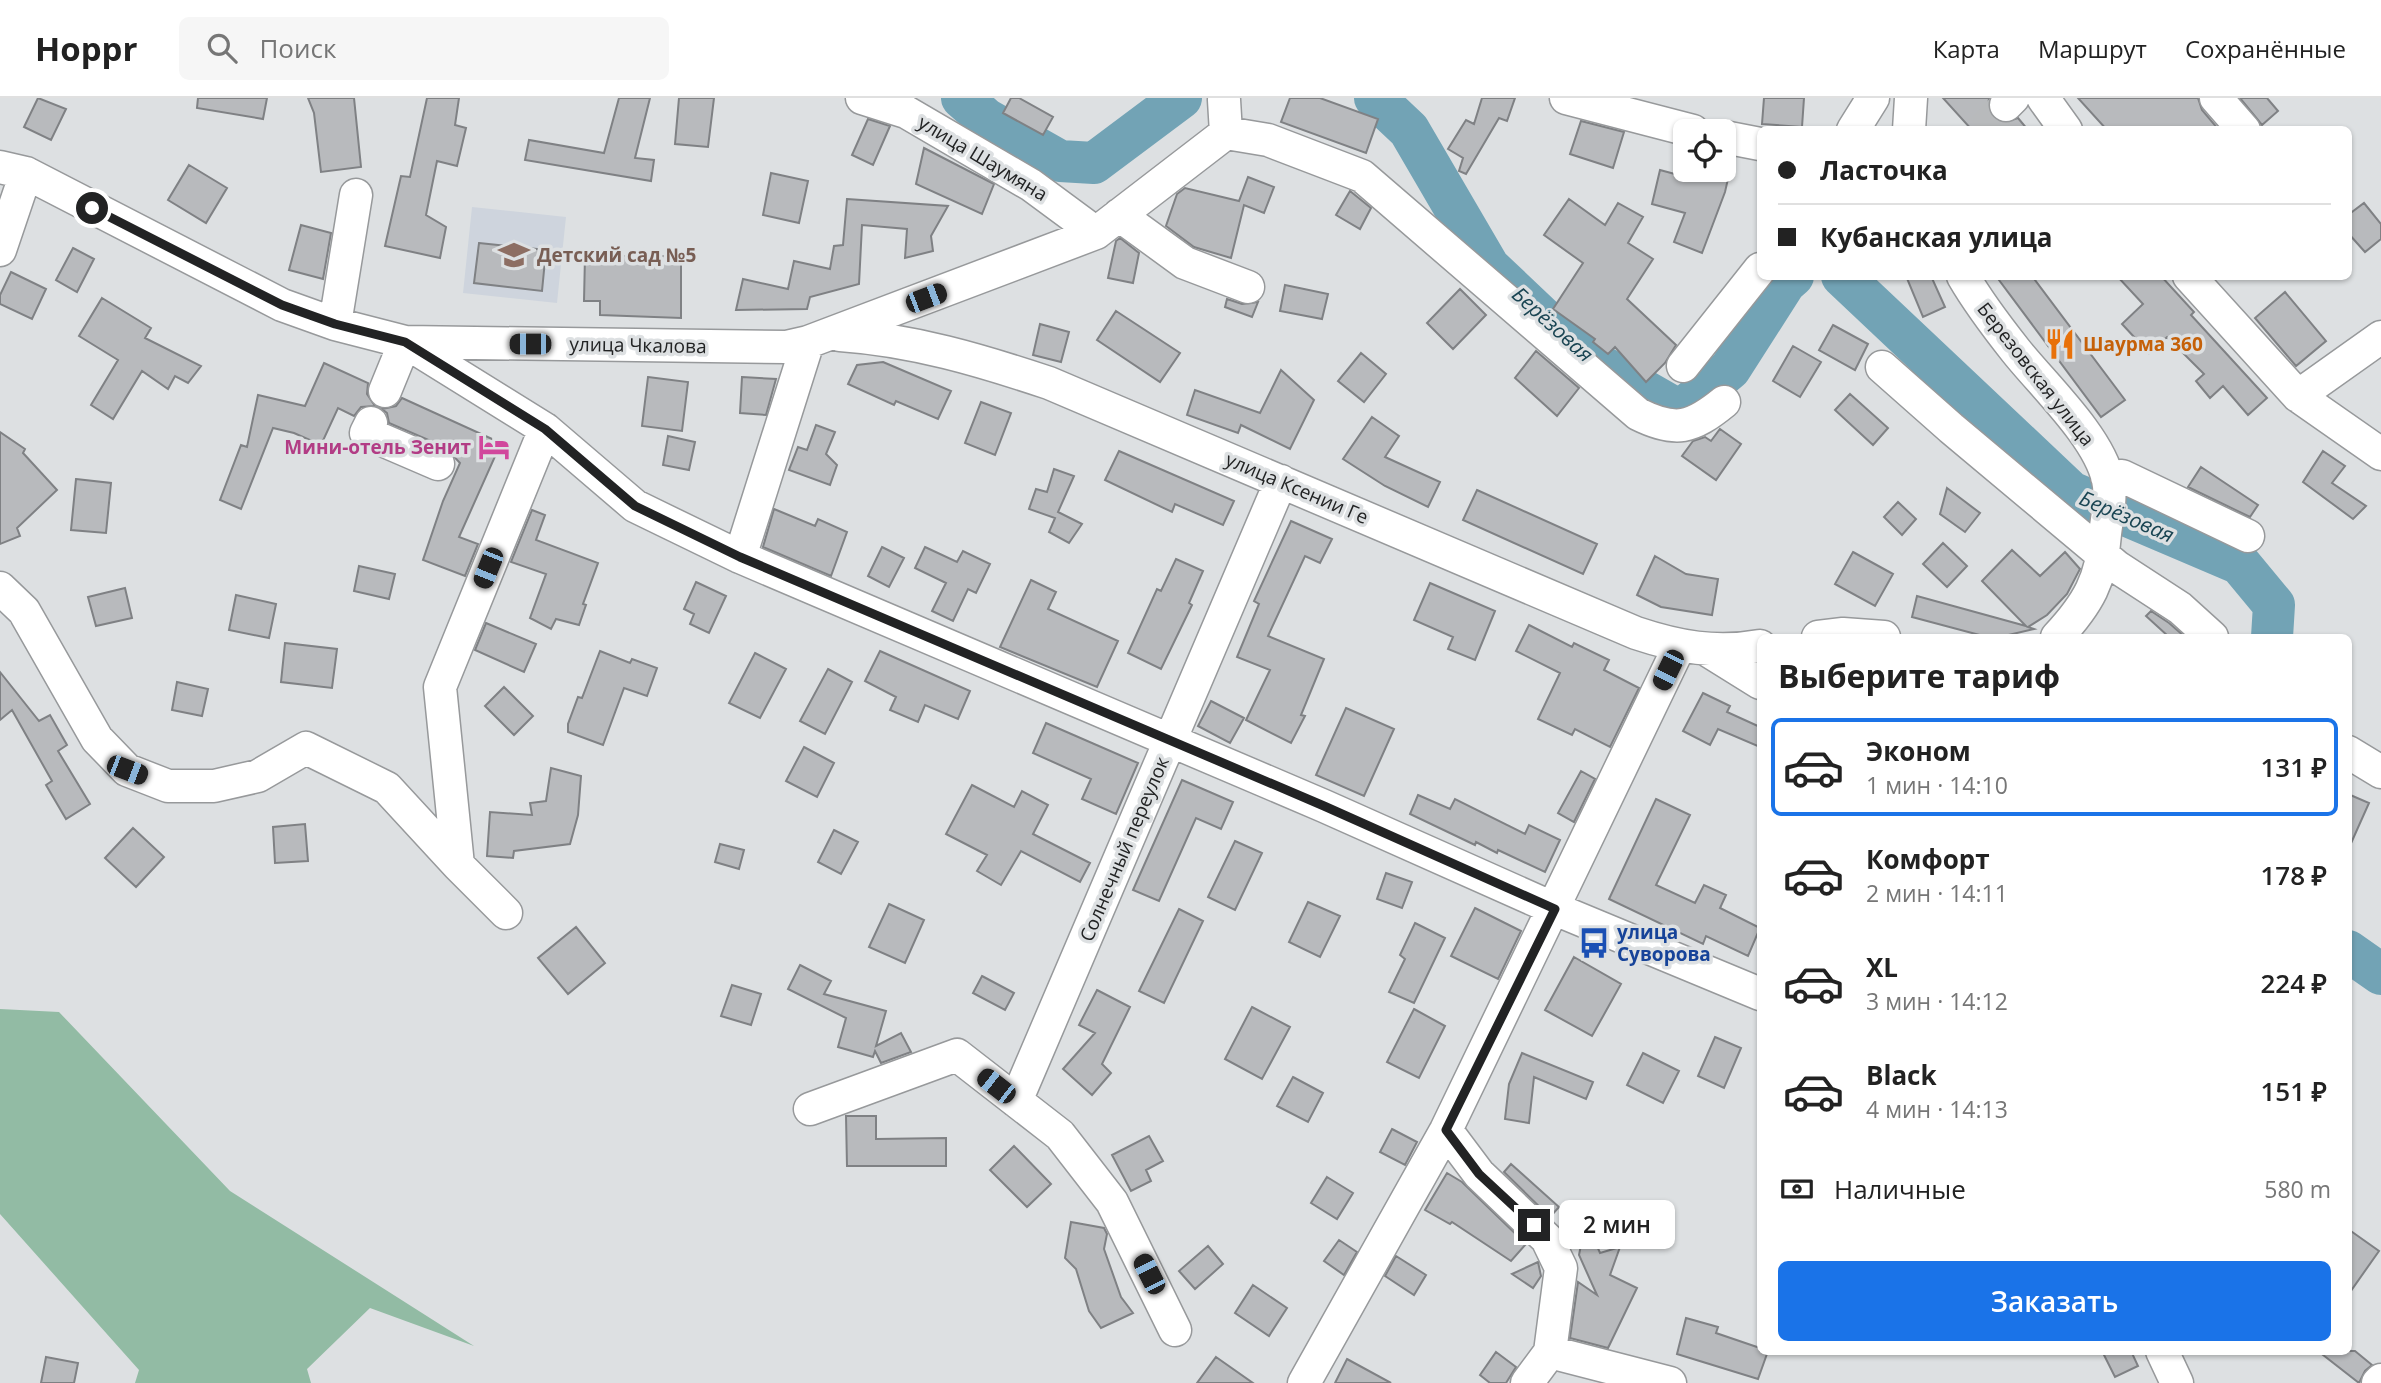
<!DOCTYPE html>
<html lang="ru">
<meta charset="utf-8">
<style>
body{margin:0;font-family:"Open Sans",sans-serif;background:#f6f6f6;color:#222;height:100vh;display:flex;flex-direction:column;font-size:26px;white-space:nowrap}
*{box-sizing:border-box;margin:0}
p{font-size:23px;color:#767676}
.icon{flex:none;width:38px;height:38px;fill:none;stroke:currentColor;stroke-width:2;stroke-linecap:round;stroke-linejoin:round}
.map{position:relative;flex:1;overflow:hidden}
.panel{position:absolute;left:1757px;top:536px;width:595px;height:721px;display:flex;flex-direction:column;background:#fff;border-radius:10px;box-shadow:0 2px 5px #0004}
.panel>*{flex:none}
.hud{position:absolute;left:1757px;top:28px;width:595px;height:154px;border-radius:10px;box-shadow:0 2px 5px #0004;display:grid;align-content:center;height:154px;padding:0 21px;background:#fff}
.controls{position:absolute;left:1673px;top:21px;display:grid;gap:14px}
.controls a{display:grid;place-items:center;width:63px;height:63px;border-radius:10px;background:#fff;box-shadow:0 2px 5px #0004;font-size:35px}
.end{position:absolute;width:32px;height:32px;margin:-16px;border:9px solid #222324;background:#fff;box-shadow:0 0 0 4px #fff}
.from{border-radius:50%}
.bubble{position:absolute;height:49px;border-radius:10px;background:#fff;box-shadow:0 2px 5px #0004;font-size:23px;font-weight:600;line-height:49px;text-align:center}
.car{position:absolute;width:21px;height:42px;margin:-21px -10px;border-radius:9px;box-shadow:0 0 5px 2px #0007;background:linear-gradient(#222 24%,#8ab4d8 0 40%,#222 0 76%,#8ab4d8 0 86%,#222 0)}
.hud b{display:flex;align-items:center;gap:24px;height:66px;font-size:26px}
.hud b+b{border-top:2px solid #e0e0e0}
.hud i{width:18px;height:18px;background:#222}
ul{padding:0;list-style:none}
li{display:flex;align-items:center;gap:21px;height:98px;margin:0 14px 10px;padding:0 7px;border:4px solid transparent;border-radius:10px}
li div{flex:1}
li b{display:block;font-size:26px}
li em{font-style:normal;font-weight:600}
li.selected{border-color:#1a73e8}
li>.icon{width:63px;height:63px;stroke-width:1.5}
h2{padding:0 21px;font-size:32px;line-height:84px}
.pay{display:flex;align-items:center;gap:18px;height:77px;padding:0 21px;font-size:26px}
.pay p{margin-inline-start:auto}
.action{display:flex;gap:14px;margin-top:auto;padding:14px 21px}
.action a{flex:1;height:80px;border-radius:10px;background:#1a73e8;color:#fff;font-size:28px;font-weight:600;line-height:80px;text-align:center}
header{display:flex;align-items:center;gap:42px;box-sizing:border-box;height:98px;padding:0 35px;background:#fff;border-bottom:2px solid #e0e0e0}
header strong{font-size:33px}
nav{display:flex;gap:38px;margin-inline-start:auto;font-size:24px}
.search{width:490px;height:63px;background:#f6f6f6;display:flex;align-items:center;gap:18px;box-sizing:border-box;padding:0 24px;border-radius:10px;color:#767676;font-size:26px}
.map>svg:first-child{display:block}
.built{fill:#ced4dd}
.green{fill:#92bba4}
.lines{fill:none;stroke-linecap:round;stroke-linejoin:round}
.river{stroke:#72a3b5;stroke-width:42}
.building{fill:#b8babd;stroke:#7f8184;stroke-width:2}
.minor-tunnel{stroke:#b8babc;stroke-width:32;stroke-dasharray:32 16;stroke-linecap:butt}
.minor-casing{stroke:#97999b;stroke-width:35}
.minor{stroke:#fff;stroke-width:32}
.route{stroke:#222324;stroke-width:9}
.labels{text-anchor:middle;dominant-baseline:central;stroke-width:7;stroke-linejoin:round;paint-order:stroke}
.street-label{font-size:19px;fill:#222324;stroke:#dde0e2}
.education-label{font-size:19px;font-weight:bold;fill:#785e54;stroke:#dde0e2;text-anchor:start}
.food-label{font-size:19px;font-weight:bold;fill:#c56008;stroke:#dde0e2;text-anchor:start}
.hotel-label{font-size:19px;font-weight:bold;fill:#b23c85;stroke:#dde0e2;text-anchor:end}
.transit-label{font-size:19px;font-weight:bold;fill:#164399;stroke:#dde0e2;text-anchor:start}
.water-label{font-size:21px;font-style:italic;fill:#1a4553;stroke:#dde0e2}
</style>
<header>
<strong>Hoppr</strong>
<div class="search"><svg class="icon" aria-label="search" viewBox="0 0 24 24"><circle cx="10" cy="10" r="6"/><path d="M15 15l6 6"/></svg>Поиск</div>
<nav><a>Карта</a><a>Маршрут</a><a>Сохранённые</a></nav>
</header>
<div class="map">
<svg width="2381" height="1285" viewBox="0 0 2381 1285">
<rect width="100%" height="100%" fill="#dde0e2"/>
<!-- built -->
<path class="built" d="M472 109 566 119 557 205 463 195Z"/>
<!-- green -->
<path class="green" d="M0 911 59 914 230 1093 474 1248 370 1210 307 1271 311 1285H135L139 1272 0 1116Z"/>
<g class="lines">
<!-- river -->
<path class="river" d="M962 0 986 21 1060 63 1094 65 1181 0
M1375 0 1409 32 1489 169 1582 257 1680 313 1730 271 1785 185 1793 178
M1842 178 2071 394 2240 466 2274 507 2272 539
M2348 853 2381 876"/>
</g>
<!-- building -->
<path class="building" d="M38 0 66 11 51 42 24 29Z
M198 0H267L263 21 197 10Z
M308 0H354L361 69 321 74 314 15Z
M427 0H459L455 27 466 30 457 68 437 63 426 117 446 129 440 160 385 148 401 78 410 79Z
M619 0H650L635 60 654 62 651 83 525 62 529 42 604 55Z
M679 0H714L708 49 675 46Z
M1011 0H1019L1053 19 1043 37 1003 15Z
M1290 0H1320L1378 21 1366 55 1281 24Z
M1482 0H1515L1507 23 1499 20 1466 76 1459 73 1463 60 1448 51 1466 22 1474 26Z
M1764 0H1804L1802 29 1762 26Z
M1943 0H1989L1988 11 1994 20 2002 25 2018 20 2028 32H1972Z
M2078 0H2198L2202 12 2219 32H2107Z
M2240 0H2267L2278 13 2262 27Z
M868 21 890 28 873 67 852 57Z
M1581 23 1624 34 1613 70 1570 56Z
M924 50 994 86 982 116 916 86Z
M189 67 227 90 206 125 168 102Z
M1660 72 1697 82 1699 72H1730L1725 94 1702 155 1674 144 1685 115 1652 106Z
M771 75 808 83 799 125 763 117Z
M1248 79 1274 89 1264 115 1244 107 1231 160 1194 149 1166 128 1177 96 1185 90 1239 103Z
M1350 93 1371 110 1360 131 1336 117Z
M847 101 948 108 931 138 933 153 905 160 907 131 862 127 859 186 810 199 807 211 736 212 743 181 788 191 794 163 830 171 834 148 843 147Z
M1569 101 1605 127 1618 105 1643 119 1628 145 1653 161 1627 201 1676 247 1665 265 1646 284 1615 249 1608 256 1593 244 1595 241 1553 211 1583 165 1544 137Z
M2364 105 2381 126V141L2365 154 2348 135V117Z
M301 127 331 135 323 181 289 172Z
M1120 140 1139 155 1133 185 1108 180 1116 143Z
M479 145 546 152 542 193 474 185Z
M73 150 94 161 77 194 56 182Z
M585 158H681V220L600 217V203H584Z
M11 174 46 191 32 221 0 206V197Z
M1906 178H1931L1945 209 1923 219Z
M1996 178H2032L2125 302 2101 319Z
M2117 178H2161L2194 214 2191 217 2267 300 2248 317 2223 288 2210 300 2196 283 2204 276 2167 239 2149 255 2122 226 2143 206Z
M1285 187 1328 196 1322 221 1280 213Z
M1460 191 1486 217 1453 251 1427 225Z
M2285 194 2326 243 2296 268 2255 220Z
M102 200 151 230 145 240 201 268 188 285 175 278 168 291 142 273 113 321 91 307 118 262 79 238Z
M1227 201 1242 206 1258 204 1252 219 1225 209Z
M1116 213 1180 255 1160 284 1097 242Z
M1040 226 1069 234 1061 264 1033 257Z
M1833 227 1868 246 1855 272 1819 252Z
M1793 248 1821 264 1800 299 1773 283Z
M1536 253 1579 290 1557 318 1515 280Z
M1361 255 1386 276 1364 304 1338 283Z
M883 264 951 293 938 321 896 303 894 307 848 286 857 267Z
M324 265 368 285 367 296 375 308 361 309 354 318 338 310 321 347 294 335 273 330 241 411 220 402 241 347 247 349 258 297 305 308Z
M1281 272 1314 302 1290 351 1241 327 1238 335 1187 317 1195 292 1260 315Z
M648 279 688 284 682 333 642 328Z
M742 279 776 281 766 317 740 315Z
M1850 296 1888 330 1873 347 1835 312Z
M402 300 501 345 459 439 478 446 465 478 423 462 443 403 460 365 445 349 389 325 387 315 382 311 396 308Z
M981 304 1011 315 995 357 965 345Z
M1372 319 1399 338 1385 359 1440 384 1428 409 1385 388 1343 361Z
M816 327 835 334 826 356 837 367 830 387 789 372 798 349 807 352Z
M1720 331 1741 346 1716 382 1682 358 1693 343 1705 339 1711 343Z
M0 334 25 351 23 355 57 392 17 430 20 438 0 446Z
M668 338 695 344 689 372 663 367Z
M1119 353 1234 403 1223 427 1175 406 1172 414 1105 382Z
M2323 353 2345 368 2332 385 2366 408 2353 421 2303 384Z
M2201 369 2258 407 2250 419 2188 389Z
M1054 371 1074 378 1058 414 1082 426 1069 445 1049 434 1055 420 1029 411 1036 391 1047 394Z
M76 381 111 385 106 435 71 432Z
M1947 390 1980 415 1965 434 1940 416Z
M1477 392 1597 446 1583 476 1463 422Z
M1898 404 1916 421 1902 437 1884 419Z
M774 411 815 428 818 421 847 434 831 478 763 449Z
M532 412 545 417 536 442 598 465 583 506 586 507 579 527 556 521 551 531 530 520 546 476 511 464Z
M1291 423 1332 441 1320 465 1305 458 1268 538 1324 561 1301 617 1305 618 1291 645 1246 622 1270 572 1237 559 1259 506 1254 503Z
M1943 445 1967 468 1947 489 1923 466Z
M882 449 904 460 889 489 868 478Z
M925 449 957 464 963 453 990 466 976 495 968 491 953 523 932 513 946 485 915 470Z
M2012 452 2040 478 2065 454 2080 471 2067 496 2047 517 2028 529 2034 531 2000 539H1987L1912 519 1917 498 2026 528 1982 483Z
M1853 454 1893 476 1875 508 1835 486Z
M1655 458 1686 476 1718 481 1712 517 1661 509 1637 497Z
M1176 461 1203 473 1189 505 1192 507 1161 571 1128 555 1157 491 1161 493Z
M359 468 395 476 389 501 354 493Z
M1031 482 1056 494 1048 511 1118 543 1097 589 1000 549Z
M696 484 726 498 709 535 690 526 694 516 684 511Z
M1430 485 1495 513 1475 562 1448 551 1453 539 1414 522Z
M125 490 132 520 96 528 88 499Z
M236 497 276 506 269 540 229 532Z
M2151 513 2169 525 2185 539H2169L2146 518Z
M486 525 536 546 524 574 475 552Z
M1529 527 1572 549 1574 545 1609 562 1604 572 1639 590 1610 649 1575 631 1572 637 1538 621 1560 575 1516 553Z
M285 545 337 551 332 590 281 584Z
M600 553 630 565 632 561 657 570 647 598 624 590 603 647 568 634V626L578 599 582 600Z
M880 553 970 593 958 621 925 607 918 624 890 612 896 599 865 583Z
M755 555 786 571 760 620 729 605Z
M828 571 852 584 825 636 800 623Z
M0 574 39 623 50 617 67 647 58 653 90 706 66 721 46 687 52 683 12 612 0 622Z
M177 584 208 591 202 618 172 612Z
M504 589 533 618 514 637 485 608Z
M1703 595 1730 608 1727 614 1760 629V649L1718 631 1710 647 1683 633Z
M1211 603 1244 620 1230 645 1198 628Z
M1346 610 1394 631 1364 698 1316 677Z
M1046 625 1138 665 1116 716 1082 701 1091 681 1033 655Z
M804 649 834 665 817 699 786 683Z
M551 670 581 678 578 717 570 746 514 753 513 760 487 758 490 714 532 717 530 705 546 703Z
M1581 673 1595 681 1574 724 1558 715Z
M1182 682 1233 704 1221 731 1196 720 1159 803 1133 792Z
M972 687 1014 709 1022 693 1048 707 1033 736 1090 765 1080 784 1021 753 1001 787 977 773 987 757 946 736Z
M2348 696 2369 705 2348 752Z
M1418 697 1450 711 1455 701 1525 736 1529 727 1560 742 1545 774 1498 752 1497 755 1476 744 1475 747 1410 716Z
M1656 701 1690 717 1656 787 1695 805 1704 787 1726 797 1720 810 1760 830 1748 858 1706 838 1703 846 1609 801Z
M305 726 308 763 275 765 273 729Z
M133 730 164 759 136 789 105 760Z
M834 732 858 744 841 776 818 764Z
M1235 743 1262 755 1235 812 1208 799Z
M720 746 744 752 739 771 715 764Z
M1386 775 1412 784 1402 810 1377 801Z
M1308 804 1340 818 1320 859 1289 844Z
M889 806 924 822 905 865 869 849Z
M1475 810 1521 833 1498 881 1451 858Z
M1179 811 1203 823 1164 905 1139 893Z
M1415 825 1445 840 1414 905 1389 894 1405 861 1400 857Z
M576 829 605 865 568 896 538 860Z
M1574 859 1621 886 1592 938 1545 912Z
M800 867 831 883 824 896 886 913 876 948 901 935 911 954 881 965 875 953 873 959 838 949 846 920 788 891Z
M982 878 1014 895 1005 912 973 895Z
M732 887 761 896 751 927 721 918Z
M1097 892 1130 909 1102 966 1111 975 1092 997 1063 971 1095 935 1079 927Z
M1252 909 1290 929 1262 981 1225 961Z
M1414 911 1445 928 1419 980 1387 964Z
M1715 939 1741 950 1724 990 1698 978Z
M1522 955 1593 984 1586 1001 1534 979 1529 1025 1505 1021 1509 986Z
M1643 955 1679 973 1663 1005 1627 987Z
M1293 979 1323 995 1308 1024 1277 1008Z
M846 1018H876V1041L946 1040V1068H847Z
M1392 1031 1417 1044 1405 1067 1380 1054Z
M1149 1038 1163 1063 1146 1072 1151 1083 1131 1093 1112 1057Z
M1014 1048 1051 1086 1027 1109 990 1072Z
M1511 1066 1559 1109 1550 1119 1504 1074Z
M1447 1075 1462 1084 1526 1146 1511 1163 1452 1124 1450 1126 1425 1112Z
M1327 1079 1353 1095 1337 1121 1311 1105Z
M1586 1122 1600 1155 1620 1149 1610 1177 1637 1190 1608 1250 1570 1240 1578 1184 1597 1197 1579 1157Z
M1071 1124 1104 1130 1107 1136 1104 1151 1121 1199 1133 1215 1101 1230 1089 1213 1076 1171 1065 1160Z
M2348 1131 2379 1153 2348 1197Z
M1339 1142 1357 1154 1344 1177 1324 1163Z
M1208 1148 1223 1166 1195 1191 1179 1173Z
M1396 1158 1426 1177 1414 1197 1385 1178Z
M1538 1164 1541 1178 1533 1190 1512 1176Z
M1253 1187 1287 1210 1269 1238 1235 1215Z
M1686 1220 1718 1229 1716 1235 1760 1250V1253H1768L1758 1281 1677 1256Z
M2102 1253H2131L2138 1268 2115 1279Z
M2318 1253H2355L2372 1267 2365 1273 2359 1285Z
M1496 1254 1516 1269 1506 1285H1490L1480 1277Z
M46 1259 78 1265 74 1285H41Z
M1216 1259 1253 1285H1197Z
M1347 1261 1391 1285H1335Z"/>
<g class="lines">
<!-- minor-tunnel -->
<path class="minor-tunnel" d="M1982 32 2006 7"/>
<defs>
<path id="minor" d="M862 0 906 14 1031 87 1096 135
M1566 0 1693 33
M2043 0 2066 32
M2216 0 2244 32
M2006 7 2013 0
M1853 32 1873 0
M1909 32 1911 0
M1226 35 1268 42 1362 78 1638 316C1676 335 1692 330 1724 304
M1724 39 1760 46
M0 69 26 75 282 207 335 226 405 244 786 249 808 244 1096 135 1226 35 1224 2
M1119 117 1185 165 1248 189
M0 152 26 75
M1963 178C1978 204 1997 229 2016 253 2043 287 2099 339 2108 382 2112 398 2107 419 2105 436 2102 481 2088 506 2057 539
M2189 178 2298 298 2381 356
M335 226 356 97
M840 237C913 242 980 262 1049 285L1636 535C1678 549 1716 556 1760 548
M405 244 545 331 635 408 740 459 1324 708 1555 811 1760 896
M1683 268 1760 171
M1882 269 1951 330 2117 469 2180 510 2212 539
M385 293 405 244
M2298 298 2381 239
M371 325 366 335 438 366
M2107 379 2122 378 2248 438
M740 459 808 244
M0 490 24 513 97 641 127 672 168 688H214L258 678 306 650 387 690 458 767
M1818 539 1843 536 1884 539
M1707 552 1760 585
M2348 654 2381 674
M506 815 458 767 440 589 545 331
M1016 1003 1281 383
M810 1011 957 957 1060 1037 1112 1104 1175 1232
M1446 1032 1479 1076 1547 1141 1561 1170 1550 1254 1527 1285
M2162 1253 2177 1285
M1550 1254 1670 1285
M1304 1285 1446 1032 1679 549
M2378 1285 2381 1282"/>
</defs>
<!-- minor casing -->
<use href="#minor" class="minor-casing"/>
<!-- minor -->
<use href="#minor" class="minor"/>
</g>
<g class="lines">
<!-- route -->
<path class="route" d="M92 110 282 207 335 226 405 244 545 331 635 408 740 459 1324 708 1555 811 1446 1032 1479 1076 1534 1127"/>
</g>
<!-- icons -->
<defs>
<symbol id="school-bare" viewBox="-9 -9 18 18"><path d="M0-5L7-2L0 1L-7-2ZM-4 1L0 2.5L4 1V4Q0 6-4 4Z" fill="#8d6e63" stroke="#dde0e2" stroke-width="2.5" paint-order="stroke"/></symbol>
<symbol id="restaurant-bare" viewBox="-9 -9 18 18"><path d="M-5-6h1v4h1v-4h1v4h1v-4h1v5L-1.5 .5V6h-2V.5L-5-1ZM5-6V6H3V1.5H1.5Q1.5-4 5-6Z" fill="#e8710a" stroke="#dde0e2" stroke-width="2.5" paint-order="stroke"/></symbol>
<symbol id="hotel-bare" viewBox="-9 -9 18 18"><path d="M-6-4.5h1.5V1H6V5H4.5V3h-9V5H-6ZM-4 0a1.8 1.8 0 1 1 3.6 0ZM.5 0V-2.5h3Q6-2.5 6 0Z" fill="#d1479c" stroke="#dde0e2" stroke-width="2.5" paint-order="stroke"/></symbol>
<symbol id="bus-bare" viewBox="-9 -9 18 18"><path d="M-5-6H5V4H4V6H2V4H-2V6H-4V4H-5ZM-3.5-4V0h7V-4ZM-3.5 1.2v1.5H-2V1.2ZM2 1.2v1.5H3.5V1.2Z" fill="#1a4fb4" stroke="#dde0e2" stroke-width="2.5" paint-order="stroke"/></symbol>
</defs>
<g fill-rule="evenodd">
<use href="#school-bare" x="492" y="135" width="44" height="44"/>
<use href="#restaurant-bare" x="2038" y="224" width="44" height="44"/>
<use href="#hotel-bare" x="472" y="327" width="44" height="44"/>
<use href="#bus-bare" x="1572" y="823" width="44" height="44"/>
</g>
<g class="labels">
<!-- street labels -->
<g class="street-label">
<text transform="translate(983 60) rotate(31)">улица Шаумяна</text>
<text transform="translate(638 247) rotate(1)">улица Чкалова</text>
<text transform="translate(2036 276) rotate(52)">Березовская улица</text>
<text transform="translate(1297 390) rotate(23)">улица Ксении Ге</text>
<text transform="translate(1124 751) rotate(-67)">Солнечный переулок</text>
</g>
<!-- education labels -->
<g class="education-label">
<text x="537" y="157">Детский сад №5</text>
</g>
<!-- food labels -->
<g class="food-label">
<text x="2083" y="246">Шаурма 360</text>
</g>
<!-- hotel labels -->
<g class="hotel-label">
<text x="471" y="349">Мини-отель Зенит</text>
</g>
<!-- transit labels -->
<g class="transit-label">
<text x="1617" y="834">улица<tspan x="1617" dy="22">Суворова</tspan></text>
</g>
<!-- water labels -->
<g class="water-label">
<text transform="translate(1553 226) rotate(42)">Берёзовая</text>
<text transform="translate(2127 418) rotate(23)">Берёзовая</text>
</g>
</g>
</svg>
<div class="controls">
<a><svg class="icon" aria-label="locate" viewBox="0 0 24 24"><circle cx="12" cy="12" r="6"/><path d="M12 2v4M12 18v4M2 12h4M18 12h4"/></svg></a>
</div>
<i class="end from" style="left:92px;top:110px"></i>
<i class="end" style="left:1534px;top:1127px"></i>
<div class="bubble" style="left:1559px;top:1102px;width:116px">2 мин</div>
<i class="car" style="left:926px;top:200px;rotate:69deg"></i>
<i class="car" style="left:530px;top:246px;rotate:270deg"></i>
<i class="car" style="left:488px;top:470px;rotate:202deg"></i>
<i class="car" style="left:1668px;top:572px;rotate:206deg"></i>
<i class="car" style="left:127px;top:672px;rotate:111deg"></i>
<i class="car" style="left:996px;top:988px;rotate:308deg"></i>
<i class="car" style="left:1149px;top:1176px;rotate:333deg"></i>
<div class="hud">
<b><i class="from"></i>Ласточка</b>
<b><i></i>Кубанская улица</b>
</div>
<section class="panel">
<h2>Выберите тариф</h2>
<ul>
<li class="selected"><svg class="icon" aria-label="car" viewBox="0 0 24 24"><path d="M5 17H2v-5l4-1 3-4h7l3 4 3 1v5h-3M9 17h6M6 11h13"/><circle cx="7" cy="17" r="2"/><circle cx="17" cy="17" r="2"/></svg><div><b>Эконом</b><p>1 мин · 14:10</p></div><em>131 ₽</em></li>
<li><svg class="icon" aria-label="car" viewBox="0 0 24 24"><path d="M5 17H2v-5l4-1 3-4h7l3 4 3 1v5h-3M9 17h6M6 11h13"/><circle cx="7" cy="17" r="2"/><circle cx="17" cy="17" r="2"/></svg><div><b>Комфорт</b><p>2 мин · 14:11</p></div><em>178 ₽</em></li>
<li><svg class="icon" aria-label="car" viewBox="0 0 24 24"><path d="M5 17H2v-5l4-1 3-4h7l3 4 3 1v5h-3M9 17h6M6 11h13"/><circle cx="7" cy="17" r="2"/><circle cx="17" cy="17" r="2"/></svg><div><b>XL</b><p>3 мин · 14:12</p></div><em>224 ₽</em></li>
<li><svg class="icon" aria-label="car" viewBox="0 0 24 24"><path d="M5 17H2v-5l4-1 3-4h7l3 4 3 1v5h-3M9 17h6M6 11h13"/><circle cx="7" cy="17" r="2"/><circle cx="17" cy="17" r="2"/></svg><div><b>Black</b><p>4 мин · 14:13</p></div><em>151 ₽</em></li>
</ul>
<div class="pay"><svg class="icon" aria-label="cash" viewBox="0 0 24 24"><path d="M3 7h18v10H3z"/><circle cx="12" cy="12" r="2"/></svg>Наличные<p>580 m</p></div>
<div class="action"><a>Заказать</a></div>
</section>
</div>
